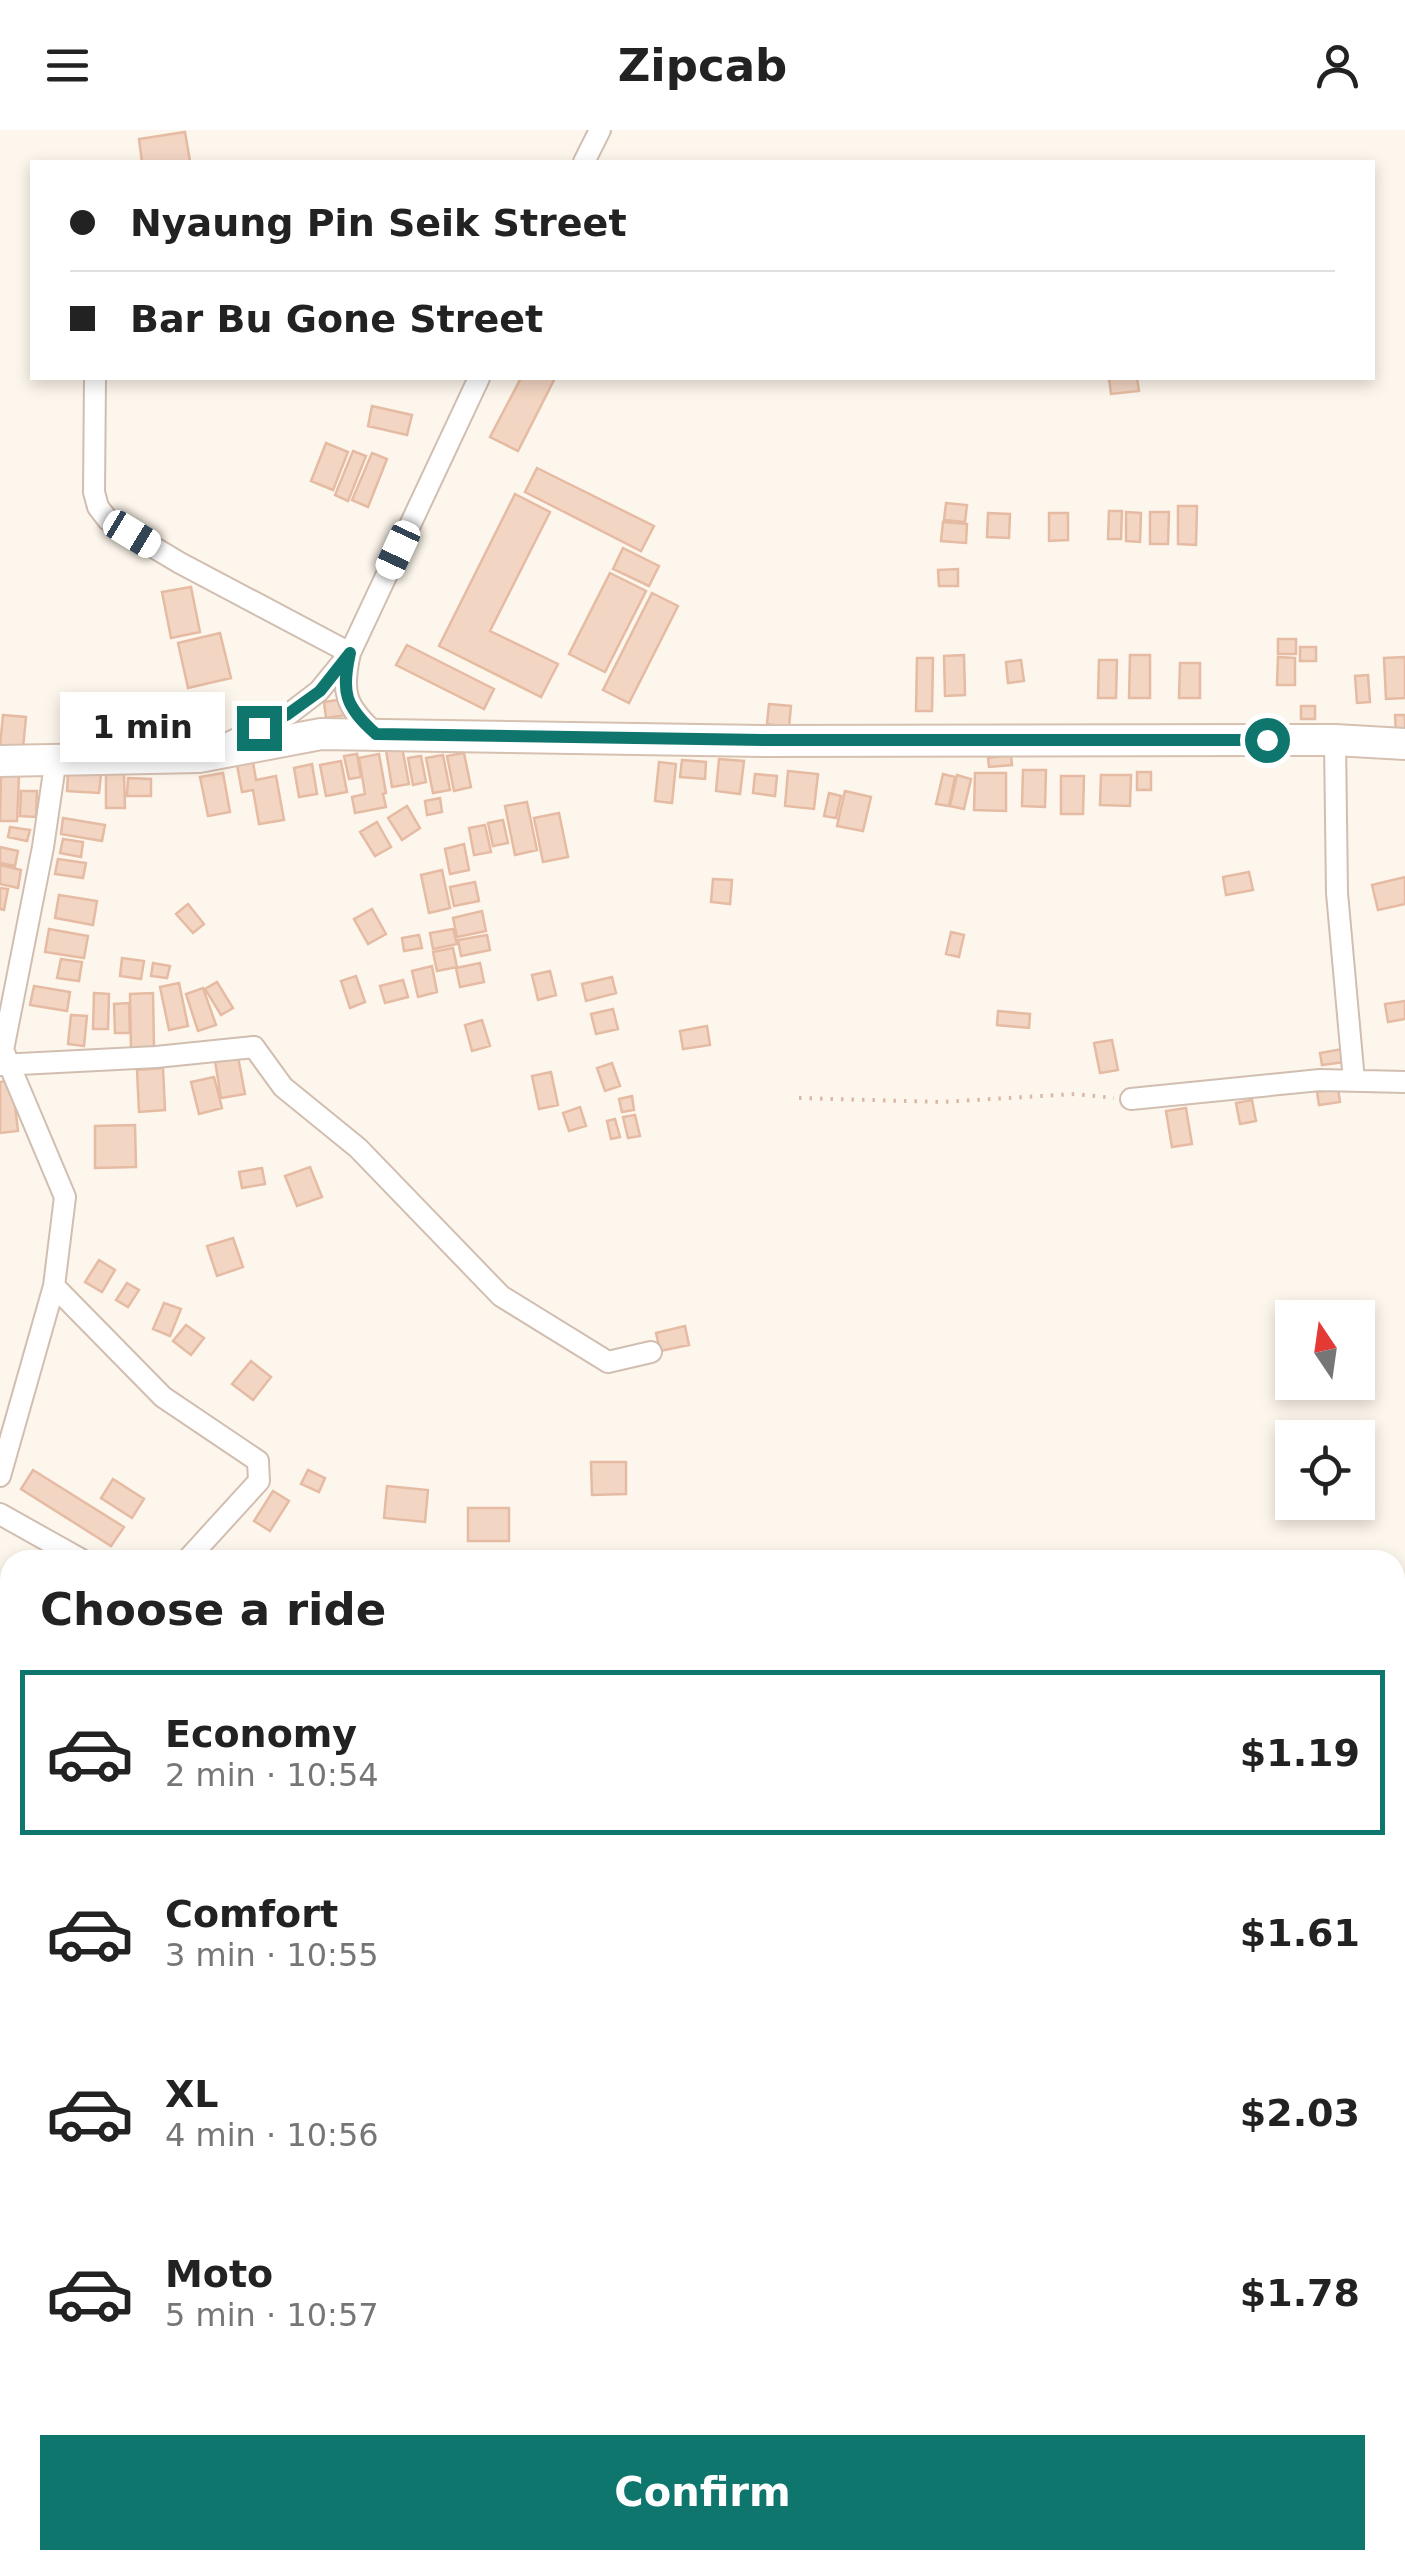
<!DOCTYPE html>
<meta charset="utf-8">
<style>
body{margin:0;font-family:"DejaVu Sans",sans-serif;background:#f2f2f2;color:#222;height:100vh;display:flex;flex-direction:column;font-size:38px;white-space:nowrap}
*{box-sizing:border-box;margin:0}
p{font-size:32px;color:#767676}
.icon{flex:none;width:55px;height:55px;fill:none;stroke:currentColor;stroke-width:2;stroke-linecap:round;stroke-linejoin:round}
.map{position:relative;flex:1;overflow:hidden}
.sheet{position:absolute;left:0px;top:1420px;width:1405px;height:1020px;display:flex;flex-direction:column;background:#fff;border-radius:30px 30px 0 0;box-shadow:0 5px 15px #0003}
.sheet>*{flex:none}
.top-card{position:absolute;left:30px;top:30px;width:1345px;height:220px;border-radius:0px;box-shadow:0 5px 15px #0003;display:grid;align-content:center;height:220px;padding:0 40px;background:#fff}
.needle{width:65px;rotate:347deg}
.controls{position:absolute;left:1275px;top:1170px;display:grid;gap:20px}
.controls a{display:grid;place-items:center;width:100px;height:100px;border-radius:0px;background:#fff;box-shadow:0 5px 15px #0003;font-size:50px}
.end{position:absolute;width:45px;height:45px;margin:-22px;border:12px solid #0f766e;background:#fff;box-shadow:0 0 0 5px #fff}
.from{border-radius:50%}
.bubble{position:absolute;height:70px;border-radius:0px;background:#fff;box-shadow:0 5px 15px #0003;font-size:32px;font-weight:800;line-height:70px;text-align:center}
.car{position:absolute;width:30px;height:60px;margin:-30px -15px;border-radius:12px;box-shadow:0 0 8px 2px #0007;background:linear-gradient(#fff 24%,#345 0 40%,#fff 0 76%,#345 0 86%,#fff 0)}
.top-card b{display:flex;align-items:center;gap:35px;height:95px;font-size:38px}
.top-card b+b{border-top:2px solid #e0e0e0}
.top-card i{width:25px;height:25px;background:#222}
ul{padding:0;list-style:none}
li{display:flex;align-items:center;gap:30px;height:165px;margin:0 20px 15px;padding:0 20px;border:5px solid transparent;border-radius:0px}
li div{flex:1}
li b{display:block;font-size:38px}
li em{font-style:normal;font-weight:800}
li.selected{border-color:#0f766e}
li>.icon{width:90px;height:90px;stroke-width:1.5}
h2{padding:0 40px;font-size:45px;line-height:120px}
.button{display:flex;gap:20px;margin-top:auto;padding:20px 40px}
.button a{flex:1;height:115px;border-radius:0px;background:#0f766e;color:#fff;font-size:40px;font-weight:800;line-height:115px;text-align:center}
header{display:flex;justify-content:space-between;align-items:center;height:130px;padding:0 40px;background:#fff;font-size:45px;font-weight:800}
.map>svg:first-child{display:block}
.green{fill:#d8ecc9}
.building{fill:#f3d5c3;stroke:#e6bba3;stroke-width:2.5}
.lines{fill:none;stroke-linecap:round;stroke-linejoin:round}
.street-casing{stroke:#d1beb0;stroke-width:24}
.secondary-casing{stroke:#d6c0b0;stroke-width:34}
.path{stroke:#d9b8a5;stroke-width:4;stroke-dasharray:2.5 8;stroke-linecap:butt}
.street{stroke:#fff;stroke-width:20}
.secondary{stroke:#fff;stroke-width:30}
.route{stroke:#0f766e;stroke-width:12}
</style>
<header><svg class="icon" aria-label="menu" viewBox="0 0 24 24"><path d="M4 6h16M4 12h16M4 18h16"/></svg>Zipcab<svg class="icon" aria-label="person" viewBox="0 0 24 24"><circle cx="12" cy="8" r="4"/><path d="M4 21q1-7 8-7t8 7"/></svg></header>
<div class="map">
<svg width="1405" height="2440" viewBox="0 0 1405 2440">
<rect width="100%" height="100%" fill="#fdf6ec"/>
<!-- green -->
<path class="green" d="M854 2430H1059L1061 2440H857Z"/>
<!-- building -->
<path class="building" d="M185 2 190 31 142 32 139 9Z
M521 248H555L518 321 490 307Z
M1109 248H1137L1139 261 1111 264Z
M372 276 412 285 407 305 368 296Z
M326 313 348 322 333 360 311 351Z
M353 321 366 326 348 371 335 365Z
M372 323 387 329 368 377 352 370Z
M537 338 654 396 641 421 525 362Z
M515 364 550 382 490 501 558 534 541 567 439 516Z
M946 373 967 375 965 392 944 390Z
M1178 376H1197L1196 415 1178 414Z
M1109 381H1122L1121 409H1108Z
M1126 382 1141 383 1140 412 1126 411Z
M1150 382H1169L1168 414H1150Z
M988 383 1010 384 1009 408 987 407Z
M1049 383H1068V410L1049 411Z
M943 392 967 394 966 413 941 411Z
M623 418 659 436 649 456 613 439Z
M958 439V456H939L938 440Z
M610 443 646 461 605 542 569 524Z
M191 457 200 502 171 508 162 462Z
M652 463 678 476 629 573 603 560Z
M220 503 231 548 188 558 178 513Z
M1278 509H1296V524H1278Z
M407 515 494 559 484 579 396 535Z
M1300 517H1316V531H1300Z
M964 525 965 565 945 566 944 526Z
M1130 525H1150V568H1129Z
M1278 527 1295 528V555H1277Z
M1405 527V568L1386 569 1384 528Z
M917 528H933L932 581H916Z
M1021 530 1024 551 1008 553 1006 532Z
M1099 530H1117L1116 568H1098Z
M1180 533H1200V568H1179Z
M1368 545 1370 572 1357 573 1355 546Z
M344 569 346 585 326 588 324 572Z
M769 574 791 576 789 597 767 594Z
M1301 576H1315V589H1301Z
M3 585 26 587 23 618 0 616Z
M1395 585H1405V602L1396 603Z
M402 617 409 654 392 657 386 620Z
M464 623 471 657 454 661 447 626Z
M357 624 361 647 349 649 344 626Z
M379 624 386 663 383 664 386 677 355 683 352 667 365 664 359 628Z
M443 625 450 660 433 663 426 628Z
M1011 625 1012 635 989 637 988 628Z
M421 626 426 652 413 655 408 628Z
M719 629 744 631 740 664 716 661Z
M682 630 706 632 705 649 680 647Z
M341 631 347 662 326 666 320 635Z
M253 632 256 650 276 646 284 690 259 694 253 660 242 662 237 635Z
M659 632 676 634 672 673 655 671Z
M312 634 317 664 299 667 294 638Z
M1023 640H1046L1045 677 1022 676Z
M788 641 818 644 814 679 785 676Z
M1137 642H1151V660H1137Z
M68 643 101 645 99 663 67 661Z
M124 643 125 678H106V644Z
M223 643 230 682 208 686 200 647Z
M975 643H1006V681L974 680Z
M755 644 777 646 775 666 753 663Z
M943 644 955 647 949 676 936 674Z
M1 645 19 646 17 691H0Z
M957 645 971 649 964 679 950 676Z
M1101 645H1131L1130 676 1100 675Z
M1061 646H1084L1083 684H1061Z
M128 648 151 649V666H127Z
M21 661H37L36 687 20 686Z
M845 661 871 667 863 701 837 696Z
M829 663 841 666 836 688 824 686Z
M440 668 442 682 427 685 425 671Z
M527 672 537 720 515 725 505 676Z
M407 676 420 698 402 710 388 688Z
M559 683 568 727 543 732 534 688Z
M63 688 105 695 102 711 61 704Z
M503 690 508 713 493 716 488 693Z
M377 692 391 717 375 726 360 702Z
M485 695 491 722 474 725 469 698Z
M10 697 30 700 27 711 8 707Z
M63 709 83 712 81 727 60 723Z
M464 714 469 740 450 744 445 719Z
M0 717 18 721 15 736 0 733Z
M58 729 86 733 83 748 55 744Z
M0 735 21 740 18 758 0 754Z
M442 740 450 778 429 783 421 745Z
M1249 742 1253 760 1226 765 1223 747Z
M1405 747V774L1378 780 1372 755Z
M713 749 732 750 730 774 711 772Z
M475 752 479 771 454 776 450 757Z
M0 758 8 759 4 780 0 779Z
M59 765 97 771 93 795 55 788Z
M188 774 204 794 193 803 176 784Z
M372 779 386 804 368 814 354 789Z
M482 781 486 801 457 807 453 788Z
M49 799 88 806 84 828 45 822Z
M453 799 457 814 433 819 430 803Z
M951 802 964 805 959 827 946 824Z
M419 805 422 818 404 821 402 808Z
M487 805 490 820 461 826 458 810Z
M453 818 457 837 437 841 433 822Z
M122 828 144 831 141 849 120 846Z
M61 829 82 832 79 851 57 848Z
M153 833 170 836 167 848 151 846Z
M480 833 484 852 460 857 456 838Z
M432 836 437 862 418 867 412 841Z
M550 841 556 865 538 870 532 845Z
M356 846 365 872 350 878 341 851Z
M612 847 616 863 586 871 582 854Z
M403 850 408 867 385 873 380 856Z
M217 852 233 878 221 885 205 859Z
M179 853 188 896 169 900 160 857Z
M34 856 70 862 67 881 30 875Z
M203 858 216 895 198 901 186 864Z
M94 863 109 864 108 899H93Z
M153 863 154 918 131 919 130 864Z
M1405 871V889L1388 892 1385 874Z
M129 873 130 903H115L114 874Z
M613 879 618 899 596 904 591 884Z
M998 881 1030 884 1029 898 997 895Z
M71 885 87 886 84 916 68 914Z
M482 890 490 916 472 921 465 895Z
M707 896 710 915 683 919 680 901Z
M1112 910 1118 940 1100 943 1094 913Z
M1343 919 1345 932 1322 935 1320 923Z
M238 927 245 964 221 968 215 931Z
M612 933 620 956 605 961 597 938Z
M163 938 165 980 139 982 137 940Z
M551 942 558 975 539 979 532 946Z
M214 947 222 978 199 984 191 952Z
M12 950 18 1001 0 1003V952Z
M1338 959 1340 972 1319 975 1317 962Z
M632 966 634 980 622 982 619 969Z
M1252 970 1256 991 1240 994 1236 973Z
M580 977 586 996 569 1001 563 983Z
M1186 978 1192 1014 1172 1017 1166 981Z
M635 985 640 1006 628 1008 623 987Z
M615 989 620 1007 611 1009 607 991Z
M135 995 136 1037 95 1038V996Z
M310 1037 322 1067 297 1076 285 1046Z
M262 1038 265 1054 242 1058 239 1042Z
M233 1108 243 1137 217 1146 207 1116Z
M99 1130 115 1140 102 1162 85 1152Z
M127 1153 139 1160 128 1177 116 1170Z
M164 1173 181 1179 170 1206 153 1199Z
M186 1195 204 1208 191 1225 173 1211Z
M685 1196 689 1215 660 1221 656 1203Z
M251 1231 271 1247 253 1270 232 1254Z
M591 1332H626V1364L592 1365Z
M33 1340 124 1397 111 1416 21 1359Z
M308 1340 325 1348 319 1362 301 1354Z
M113 1349 144 1369 132 1388 101 1368Z
M387 1356 428 1360 425 1392 384 1388Z
M273 1361 289 1371 270 1401 254 1391Z
M468 1378H509V1411H468Z
M9 1878 10 1910 0 1913V1881Z
M350 2430H357L359 2440H327L326 2435Z
M525 2430H553L555 2440H527Z
M763 2430 766 2440H736L735 2437Z"/>
<g class="lines">
<defs>
<path id="street" d="M584 32 600 0
M95 248 94 362 98 377 108 390 180 433 350 523C341 563 345 576 376 604
M1335 610 1337 763 1354 951
M228 613 289 584 319 561 350 523 479 248
M0 935 156 927 254 917 283 957 358 1018 501 1166 608 1232 651 1222
M1131 969 1320 950 1405 952
M54 1156 163 1267 258 1331 259 1351 187 1430
M0 1346 54 1156 65 1067 3 920 43 717 56 628
M0 1384 82 1430
M1395 2195 1405 2190
M312 2430 315 2440
M437 2430 439 2440
M572 2430 574 2440
M839 2430 841 2440
M600 2440 656 2430"/>
<path id="secondary" d="M0 631 199 627 321 604 763 611 1335 610 1405 614"/>
</defs>
<!-- street casing -->
<use href="#street" class="street-casing"/>
<!-- secondary casing -->
<use href="#secondary" class="secondary-casing"/>
<!-- path -->
<path class="path" d="M799 968 942 972 1075 964 1114 968"/>
<!-- street -->
<use href="#street" class="street"/>
<!-- secondary -->
<use href="#secondary" class="secondary"/>
</g>
<g class="lines">
<!-- route -->
<path class="route" d="M259 598 288 584 320 561 350 523C341 563 345 576 376 604L763 610H1267"/>
</g>
</svg>
<div class="controls">
<a><svg class="needle" viewBox="-14 -14 28 28"><path d="M0-13l5 13h-10z" fill="#e53935"/><path d="M0 13l5-13h-10z" fill="#767676"/></svg></a>
<a><svg class="icon" aria-label="locate" viewBox="0 0 24 24"><circle cx="12" cy="12" r="6"/><path d="M12 2v4M12 18v4M2 12h4M18 12h4"/></svg></a>
</div>
<i class="end from" style="left:1267px;top:610px"></i>
<i class="end" style="left:259px;top:598px"></i>
<div class="bubble" style="left:60px;top:562px;width:165px">1 min</div>
<i class="car" style="left:132px;top:404px;rotate:121deg"></i>
<i class="car" style="left:398px;top:420px;rotate:205deg"></i>
<div class="top-card">
<b><i class="from"></i>Nyaung Pin Seik Street</b>
<b><i></i>Bar Bu Gone Street</b>
</div>
<section class="sheet">
<h2>Choose a ride</h2>
<ul>
<li class="selected"><svg class="icon" aria-label="car" viewBox="0 0 24 24"><path d="M5 17H2v-5l4-1 3-4h7l3 4 3 1v5h-3M9 17h6M6 11h13"/><circle cx="7" cy="17" r="2"/><circle cx="17" cy="17" r="2"/></svg><div><b>Economy</b><p>2 min · 10:54</p></div><em>$1.19</em></li>
<li><svg class="icon" aria-label="car" viewBox="0 0 24 24"><path d="M5 17H2v-5l4-1 3-4h7l3 4 3 1v5h-3M9 17h6M6 11h13"/><circle cx="7" cy="17" r="2"/><circle cx="17" cy="17" r="2"/></svg><div><b>Comfort</b><p>3 min · 10:55</p></div><em>$1.61</em></li>
<li><svg class="icon" aria-label="car" viewBox="0 0 24 24"><path d="M5 17H2v-5l4-1 3-4h7l3 4 3 1v5h-3M9 17h6M6 11h13"/><circle cx="7" cy="17" r="2"/><circle cx="17" cy="17" r="2"/></svg><div><b>XL</b><p>4 min · 10:56</p></div><em>$2.03</em></li>
<li><svg class="icon" aria-label="car" viewBox="0 0 24 24"><path d="M5 17H2v-5l4-1 3-4h7l3 4 3 1v5h-3M9 17h6M6 11h13"/><circle cx="7" cy="17" r="2"/><circle cx="17" cy="17" r="2"/></svg><div><b>Moto</b><p>5 min · 10:57</p></div><em>$1.78</em></li>
</ul>
<div class="button"><a>Confirm</a></div>
</section>
</div>
